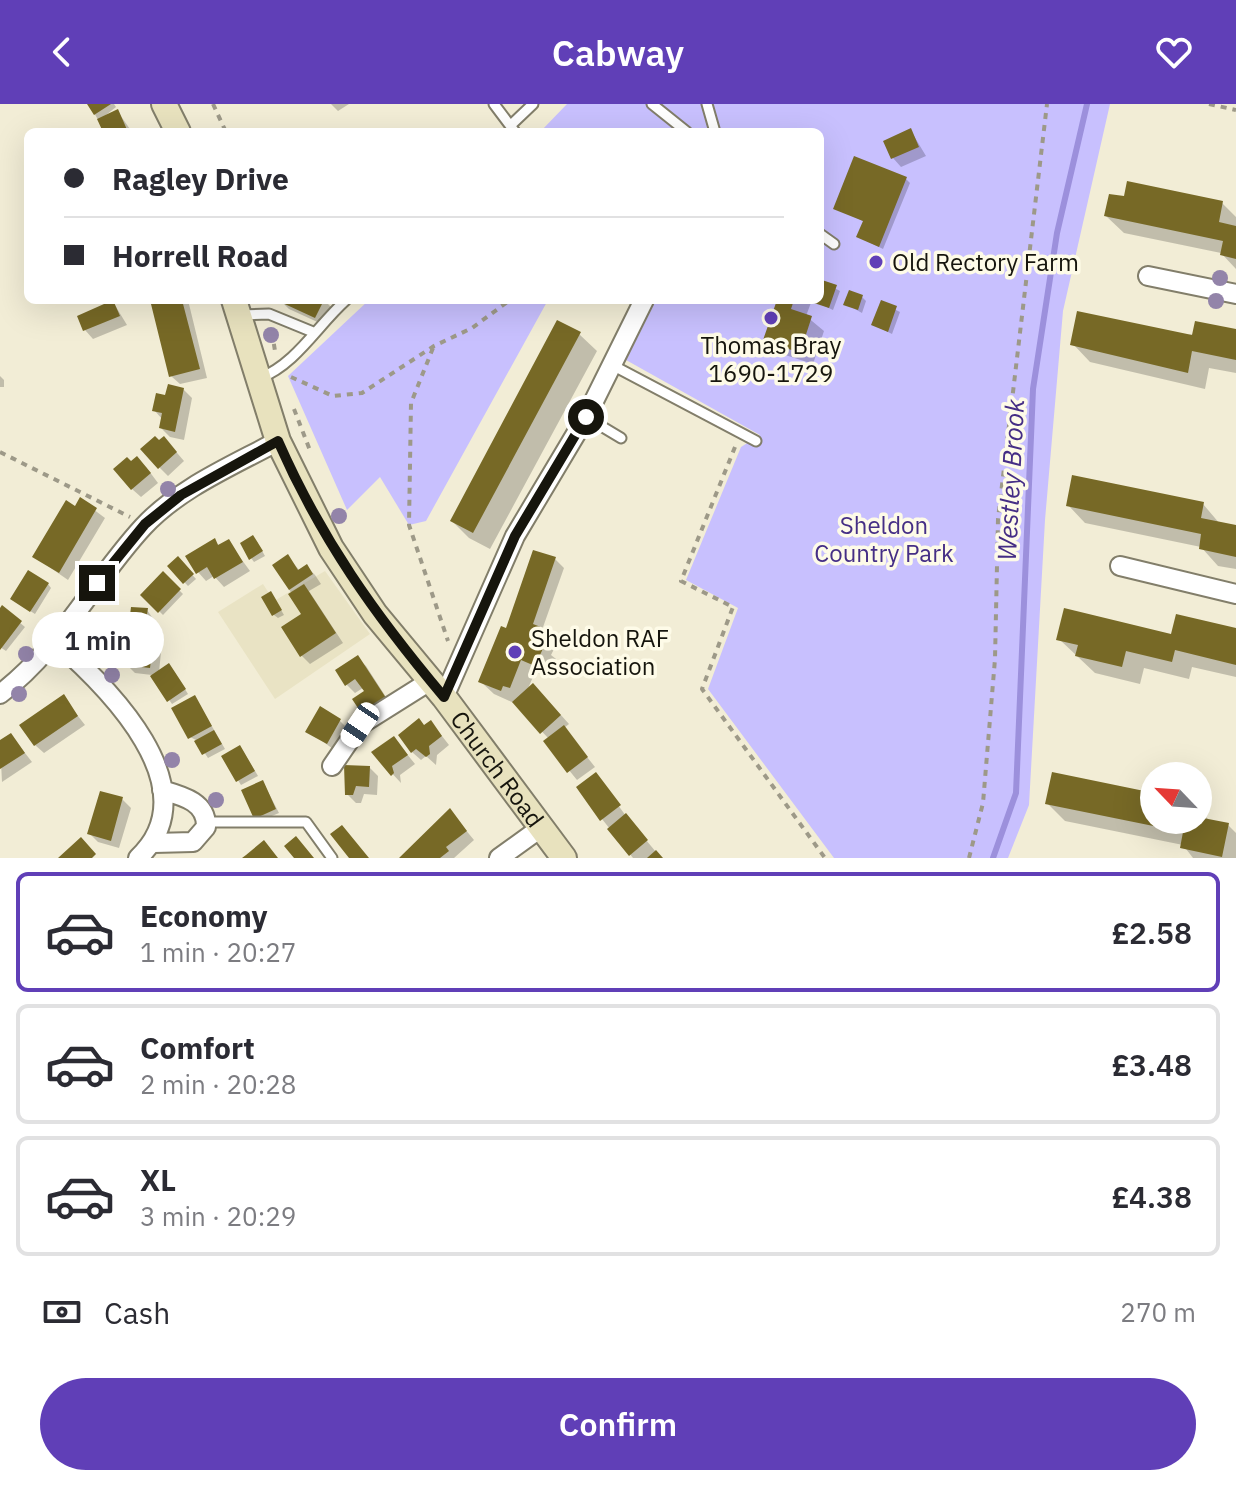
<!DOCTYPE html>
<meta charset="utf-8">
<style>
body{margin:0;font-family:"IBM Plex Sans",sans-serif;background:#f2f2f3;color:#2b2b33;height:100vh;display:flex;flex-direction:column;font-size:30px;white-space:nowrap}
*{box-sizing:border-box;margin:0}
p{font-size:26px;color:#7c7c81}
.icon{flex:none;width:44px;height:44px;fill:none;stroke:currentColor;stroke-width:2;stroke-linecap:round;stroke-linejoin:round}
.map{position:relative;height:754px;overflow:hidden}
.details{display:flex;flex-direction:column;background:#fff;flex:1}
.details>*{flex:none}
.guide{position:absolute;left:24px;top:24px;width:800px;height:176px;border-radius:12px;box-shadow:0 8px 32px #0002;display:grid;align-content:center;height:176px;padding:0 40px;background:#fff}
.needle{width:52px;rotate:295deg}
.fabs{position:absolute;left:1140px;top:658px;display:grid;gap:16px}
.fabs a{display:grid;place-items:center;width:72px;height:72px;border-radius:50%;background:#fff;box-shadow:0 8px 32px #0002;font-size:40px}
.end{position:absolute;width:36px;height:36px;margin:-18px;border:10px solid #16150d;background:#fff;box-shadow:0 0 0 4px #fff}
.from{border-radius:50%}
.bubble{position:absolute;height:56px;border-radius:28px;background:#fff;box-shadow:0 8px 32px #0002;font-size:26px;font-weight:600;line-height:56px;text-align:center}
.car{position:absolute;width:24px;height:48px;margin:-24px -12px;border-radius:10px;box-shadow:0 0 6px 2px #0007;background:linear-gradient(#fff 24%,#345 0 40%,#fff 0 76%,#345 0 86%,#fff 0)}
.guide b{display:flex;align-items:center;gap:28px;height:76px;font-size:30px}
.guide b+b{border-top:2px solid #e1e1e2}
.guide i{width:20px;height:20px;background:#2b2b33}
ul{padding:14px 0 0;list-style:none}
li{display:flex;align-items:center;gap:24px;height:120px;margin:0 16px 12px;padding:0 24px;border:4px solid #e1e1e2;border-radius:12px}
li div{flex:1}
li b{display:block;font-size:30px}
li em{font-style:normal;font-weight:600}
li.on{border-color:#603fb7}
li>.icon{width:72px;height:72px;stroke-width:1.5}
.pay{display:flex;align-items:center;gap:20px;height:88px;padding:0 40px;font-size:30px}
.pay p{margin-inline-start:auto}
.button{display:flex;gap:16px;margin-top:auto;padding:16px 40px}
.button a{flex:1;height:92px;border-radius:48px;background:#603fb7;color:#fff;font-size:32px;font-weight:600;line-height:92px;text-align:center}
header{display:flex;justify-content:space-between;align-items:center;height:104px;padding:0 40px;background:#603fb7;color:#fff;font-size:36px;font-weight:600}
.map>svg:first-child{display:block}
.built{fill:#e9e3c4}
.green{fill:#c8c0fe}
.shadow{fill:#0003}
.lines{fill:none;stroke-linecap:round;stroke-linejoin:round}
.stream{stroke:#9c90dc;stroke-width:6}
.building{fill:#776926}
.lane-casing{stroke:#827e6a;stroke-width:13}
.street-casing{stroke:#827e6a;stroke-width:22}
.secondary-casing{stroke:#827e6a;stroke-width:28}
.path{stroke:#9d9988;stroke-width:4;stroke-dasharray:6 6;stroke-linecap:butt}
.lane{stroke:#fff;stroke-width:9}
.street{stroke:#fff;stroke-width:18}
.secondary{stroke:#e8e2be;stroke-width:24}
.tree{fill:#9384a9}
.route{stroke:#16150d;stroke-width:10}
.poi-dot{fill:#603fb7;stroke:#fefbe8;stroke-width:3}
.labels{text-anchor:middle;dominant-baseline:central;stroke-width:7;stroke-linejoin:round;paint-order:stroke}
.poi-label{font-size:24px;fill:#16150d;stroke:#fefbe8;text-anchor:start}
.park-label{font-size:24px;fill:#452e85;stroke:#fefbe8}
.street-label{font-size:24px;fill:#16150d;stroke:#fefbe8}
.water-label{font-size:26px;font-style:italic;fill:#452d85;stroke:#fefbe8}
</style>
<header><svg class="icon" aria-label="back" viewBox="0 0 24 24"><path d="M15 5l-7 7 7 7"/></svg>Cabway<svg class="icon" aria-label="heart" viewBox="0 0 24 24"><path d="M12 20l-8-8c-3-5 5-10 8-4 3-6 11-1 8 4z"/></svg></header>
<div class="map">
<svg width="1236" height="754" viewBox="0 0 1236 754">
<rect width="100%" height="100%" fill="#f2edd6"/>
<!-- built -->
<path class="built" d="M325 467 370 530 275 595 218 508 263 480 274 497Z"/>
<!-- green -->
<path class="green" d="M567 0H1110L1063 207 1045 416 1029 701 1008 754H834L708 585 738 504 686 476 741 343 760 331 626 256 656 196H820V28H540Z
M369 196H548L426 417 409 421 380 373 347 406 288 272Z"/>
<!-- shadow -->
<path class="shadow" d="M89 0H114L116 3 101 15 118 8 132 28H105Z
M331 0H349L338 7Z
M911 27 926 52 901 63 893 54Z
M906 75 910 79 883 145 859 133 865 118 835 104Z
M1222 99 1236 113V165L1221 149 1124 129 1106 112Z
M823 178 840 187 833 206 816 198 820 196Z
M862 193 866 197 862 209 846 200Z
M152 196H188L207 274 180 280 171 272Z
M280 196H324L332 204 324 221 289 205Z
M779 196H812L806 212 824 227 813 260 779 249 766 236Z
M113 198 127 221 93 235 85 226Z
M882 199 900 208 892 230 874 221Z
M1236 227V269L1209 264 1205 285 1090 258 1073 240Z
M579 230 597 247 490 445 469 434 452 417Z
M0 272 4 276V283H0Z
M183 285 192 294 184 336 170 333 161 324 163 316 154 306 167 294Z
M172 343 184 357 168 372 159 363Z
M131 359 146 363 158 379 141 393 132 385Z
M81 396 105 414 68 476 35 453Z
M1203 400 1220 420 1236 423V465L1218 462 1201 443 1085 419 1068 401Z
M214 437 220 442 228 437 250 467 224 483 214 472 206 477 198 468Z
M257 438 265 452 254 458 251 454Z
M288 453 300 467 307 463 315 471 321 480 309 487 343 539 310 560 301 551 304 511 275 461Z
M178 455 196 475 188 482 169 462Z
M555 455 564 464 542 526 558 537 551 551 556 555 548 574 535 568 527 587 542 590 569 620 564 624 595 663 577 676 546 638 549 635 516 600 494 590 480 577 514 530Z
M163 470 183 490 163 511 143 491Z
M48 480 51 484 35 510 16 498Z
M274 494 284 511 278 514 274 511Z
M2 504 25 523 6 547 0 543Z
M147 506 163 529 159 568 173 566 188 590 172 600 152 571 135 569 126 560Z
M1236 526V573L1192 563 1189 575 1144 564 1140 580 1095 569 1059 535 1172 533Z
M357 554 366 562 395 607 363 584 355 589 346 580Z
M63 593 85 621 44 649 35 641Z
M198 598 225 645 208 654 196 636 190 633Z
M340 617 348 625 336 647 308 627Z
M431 618 449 641 437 651 436 661 426 652 421 656 412 648Z
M11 631 32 658 2 678 0 639Z
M394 634 415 660 400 671 401 679 373 649Z
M243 647 258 672 241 681 223 652Z
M369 663 378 672 377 691 364 690 361 699H356L347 690Z
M596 671 626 712 661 754H633L602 715Z
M263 678 279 709 260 717 256 714Z
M1154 691V716H1198V705L1210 717 1228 721 1236 729V754H1193L1183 741 1065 717 1047 699Z
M122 695 131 704 119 744 98 738 89 729Z
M450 707 474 736 454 754H402Z"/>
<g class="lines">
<!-- stream -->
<path class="stream" d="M993 754 1016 689 1033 285 1057 129 1087 0"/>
</g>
<!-- building -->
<path class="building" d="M87 0H111L94 11Z
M118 5 128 28H103L97 15Z
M911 24 919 43 891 55 883 37Z
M854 52 907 73 879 143 856 133 863 117 833 105Z
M1127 77 1223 97 1219 118 1236 122V155L1220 151 1223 137 1104 112 1109 90 1124 92Z
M822 176 837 181 829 204 814 199 820 196Z
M849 186 863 191 858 206 843 201Z
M113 196 120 212 83 227 77 212Z
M150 196H182L200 265 169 273Z
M276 196H324L315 214Z
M777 196H794L791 205 812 212 800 249 763 236Z
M881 196 897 202 888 228 871 221Z
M1077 207 1192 231 1195 217 1236 225V256L1192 247 1188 269 1070 241Z
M557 216 581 228 473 429 450 417Z
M168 280 184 284 175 328 159 324 162 309 152 307 156 289 165 291Z
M155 332 159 336 164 332 177 348 158 365 140 345Z
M137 352 151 369 131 386 113 365 127 353 131 357Z
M1072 371 1204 398 1201 414 1236 421V453L1199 445 1201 430 1066 402Z
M80 393 97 404 59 469 32 453 66 396 75 402Z
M253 431 263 447 249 456 240 439Z
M215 434 218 441 229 435 243 458 214 475 207 463 196 470 185 452Z
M533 446 556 453 533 520 551 527 535 562 521 556 510 584 503 582 501 587 478 578 501 522 506 524Z
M288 450 298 466 307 460 313 470 289 486 272 461Z
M178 452 194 470 183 480 167 462Z
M28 466 49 479 30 508 10 495Z
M163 467 181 485 158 509 140 491Z
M304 480 336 529 300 553 281 523 301 510 288 490Z
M271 487 282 506 272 512 261 493Z
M2 501 22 517 0 546V504Z
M131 503 148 504 146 517 156 518 150 564 124 561Z
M1064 504 1171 530 1176 510 1236 524V561L1175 546 1172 558 1126 547 1122 563 1075 552 1078 541 1056 536Z
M358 551 388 597 364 613 352 595 364 587 355 575 345 582 335 566Z
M169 559 186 585 167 598 150 572Z
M533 579 561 611 540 630 512 598Z
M64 590 78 612 34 642 19 621Z
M195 591 212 622 188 635 171 604Z
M320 602 341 615 327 640 305 628Z
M419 614 424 621 431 616 442 632 429 642 430 650 426 653 416 645 411 649 398 631Z
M564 621 588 653 567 669 543 637Z
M214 626 222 640 202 651 194 637Z
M11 629 25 649 0 665V636Z
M394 632 408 651 392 662 394 669 391 672 371 648Z
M240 641 255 667 236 678 221 652Z
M344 661 370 662 369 683 356 682 353 691H345Z
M596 668 621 701 600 717 576 683Z
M1052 668 1154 689V716H1198V713L1229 719 1222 753 1180 744 1183 728 1045 700Z
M263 676 276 705 254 715 241 686Z
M100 687 123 693 111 737 87 730Z
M450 704 467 727 446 743 449 747 440 754H399Z
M626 709 648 736 629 752 607 725Z
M342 721 369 754H349L330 730Z
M296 732 314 754H294L284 742Z
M81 733 96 750 92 754H58Z
M264 736 278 754H242L246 751Z
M656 746 663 754H647Z"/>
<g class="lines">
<defs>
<path id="lane" d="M494 0 515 28
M652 0 687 28
M707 0 715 28
M512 20 533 0
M820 130 834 140
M241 211 269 210 313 228
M612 261 756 337
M260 274C296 260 317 222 346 196
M586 313 621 334
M207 718H306L332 754"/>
<path id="street" d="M1148 172 1236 190
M1120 462 1236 490
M54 536C107 582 212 685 138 754
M0 590C59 546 94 476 143 423 179 384 232 362 278 337
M444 593 515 432 586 313 644 196
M332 662 360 621 430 577
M154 739 193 738 206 723C207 698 183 692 162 686
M499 754 542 723"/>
<g id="secondary">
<path d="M164 0 178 28"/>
<path id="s1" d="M234 196 278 337 331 444 375 510 444 593 564 754"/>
</g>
</defs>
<!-- lane casing -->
<use href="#lane" class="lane-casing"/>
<!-- street casing -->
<use href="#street" class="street-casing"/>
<!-- secondary casing -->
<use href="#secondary" class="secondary-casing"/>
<!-- path -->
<path class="path" d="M213 0 226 28
M1209 0 1236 6
M272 228 275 247
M433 244 411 299 409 421 448 537
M291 273 333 292 362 289 434 242 472 224 510 196
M294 305 311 349
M735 343 681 477 733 503 702 585 825 754
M0 348 130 413
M969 754 983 699 995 555 998 415 1047 0"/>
<!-- lane -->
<use href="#lane" class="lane"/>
<!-- street -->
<use href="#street" class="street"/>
<!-- secondary -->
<use href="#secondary" class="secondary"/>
</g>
<!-- trees -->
<g class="tree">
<circle cx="1220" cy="174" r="8"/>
<circle cx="1216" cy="197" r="8"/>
<circle cx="271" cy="231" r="8"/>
<circle cx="168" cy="385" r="8"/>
<circle cx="339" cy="412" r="8"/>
<circle cx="91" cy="466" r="8"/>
<circle cx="26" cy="550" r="8"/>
<circle cx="112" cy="571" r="8"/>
<circle cx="19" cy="590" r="8"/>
<circle cx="172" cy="656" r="8"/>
<circle cx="216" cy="696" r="8"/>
</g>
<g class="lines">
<!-- route -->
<path class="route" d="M97 479 145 420 181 391 278 337C321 435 375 511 444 593L515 432 586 313"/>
</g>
<!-- markers -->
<g class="poi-dot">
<circle cx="876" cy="158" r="8"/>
<circle cx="771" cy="214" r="8"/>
<circle cx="515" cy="548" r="8"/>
</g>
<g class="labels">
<!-- poi labels -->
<g class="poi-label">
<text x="892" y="158">Old Rectory Farm</text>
<text x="771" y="241" text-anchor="middle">Thomas Bray<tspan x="771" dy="28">1690-1729</tspan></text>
<text x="531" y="534">Sheldon RAF<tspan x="531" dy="28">Association</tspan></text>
</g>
<!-- park labels -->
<g class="park-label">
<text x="884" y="421">Sheldon<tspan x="884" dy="28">Country Park</tspan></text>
</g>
<!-- street labels -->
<g class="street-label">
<text stroke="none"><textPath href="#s1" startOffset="544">Church Road</textPath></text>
</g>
<!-- water labels -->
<g class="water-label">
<text transform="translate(1010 376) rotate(-87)">Westley Brook</text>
</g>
</g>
</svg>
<div class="fabs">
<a><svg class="needle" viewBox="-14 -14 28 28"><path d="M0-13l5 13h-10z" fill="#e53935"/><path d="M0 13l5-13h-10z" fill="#7c7c81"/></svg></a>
</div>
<i class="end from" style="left:586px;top:313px"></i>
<i class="end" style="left:97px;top:479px"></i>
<div class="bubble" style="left:32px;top:508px;width:132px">1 min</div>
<i class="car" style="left:360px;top:621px;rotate:214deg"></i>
<div class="guide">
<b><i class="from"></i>Ragley Drive</b>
<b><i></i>Horrell Road</b>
</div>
</div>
<section class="details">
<ul>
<li class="on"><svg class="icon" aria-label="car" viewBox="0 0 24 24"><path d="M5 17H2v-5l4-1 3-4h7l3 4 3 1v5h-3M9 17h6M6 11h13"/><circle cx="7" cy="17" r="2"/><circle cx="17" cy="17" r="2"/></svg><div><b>Economy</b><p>1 min · 20:27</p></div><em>£2.58</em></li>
<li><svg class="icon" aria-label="car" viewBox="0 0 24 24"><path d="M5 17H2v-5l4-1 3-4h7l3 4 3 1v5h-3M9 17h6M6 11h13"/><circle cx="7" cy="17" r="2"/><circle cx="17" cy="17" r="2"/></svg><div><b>Comfort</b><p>2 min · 20:28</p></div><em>£3.48</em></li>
<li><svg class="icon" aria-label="car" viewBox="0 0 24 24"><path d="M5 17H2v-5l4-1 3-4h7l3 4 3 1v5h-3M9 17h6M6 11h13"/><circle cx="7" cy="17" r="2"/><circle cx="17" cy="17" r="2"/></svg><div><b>XL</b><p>3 min · 20:29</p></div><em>£4.38</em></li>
</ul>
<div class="pay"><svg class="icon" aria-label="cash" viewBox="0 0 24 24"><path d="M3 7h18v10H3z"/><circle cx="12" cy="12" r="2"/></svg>Cash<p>270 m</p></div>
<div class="button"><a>Confirm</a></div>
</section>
